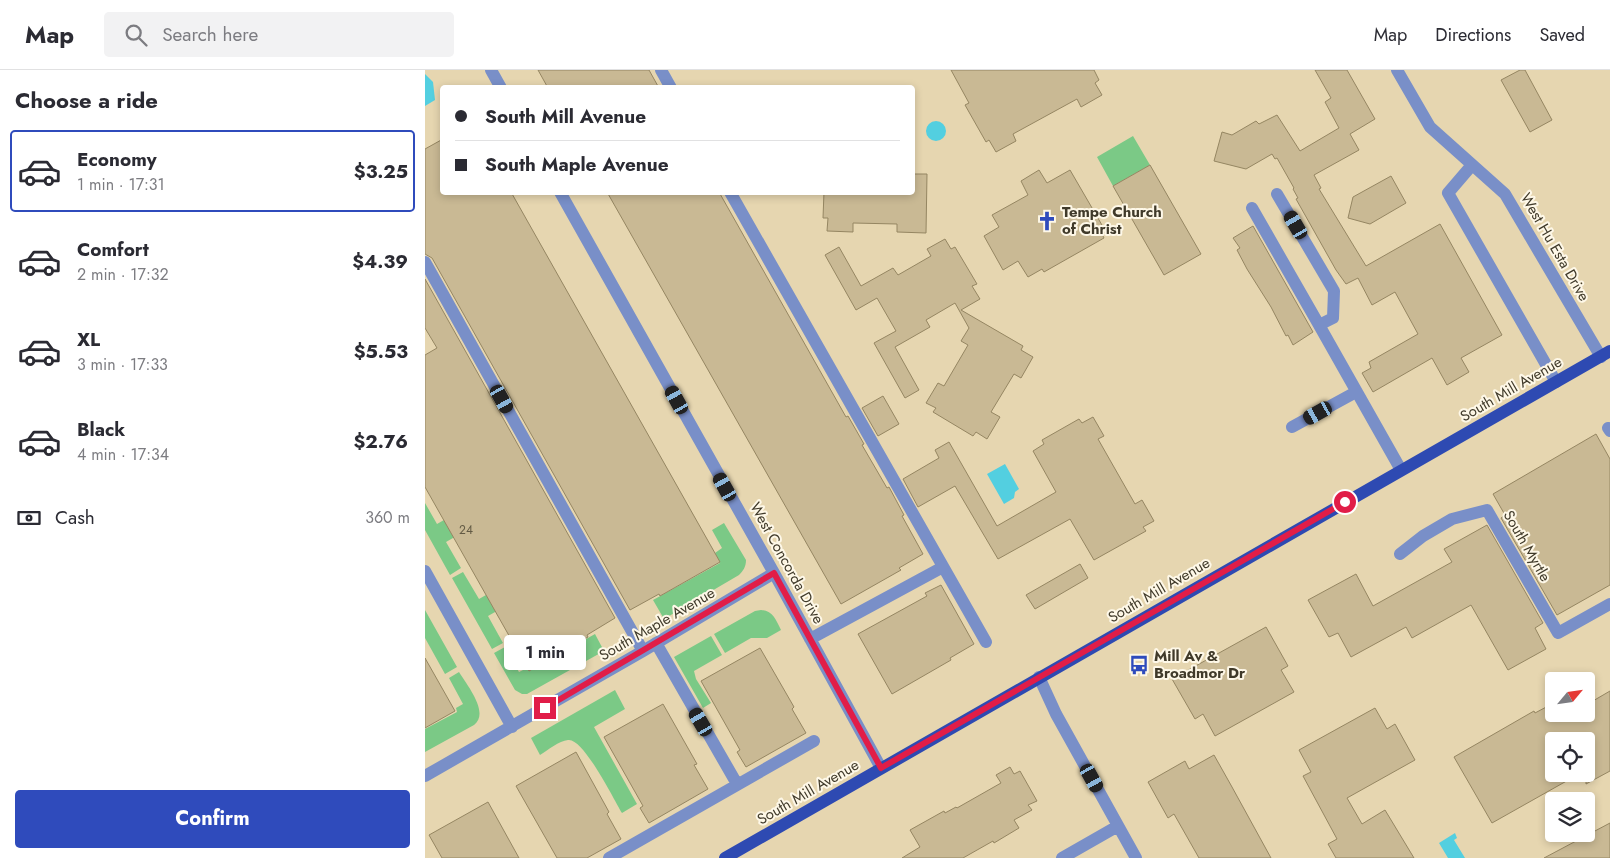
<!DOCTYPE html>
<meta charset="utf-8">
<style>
body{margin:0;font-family:Jost,sans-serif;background:#f2f2f3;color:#2b2b33;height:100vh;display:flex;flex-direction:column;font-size:19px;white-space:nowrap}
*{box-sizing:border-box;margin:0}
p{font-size:16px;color:#7c7c81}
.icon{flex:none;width:28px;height:28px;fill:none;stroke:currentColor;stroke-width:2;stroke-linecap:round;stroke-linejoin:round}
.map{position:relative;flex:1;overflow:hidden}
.drawer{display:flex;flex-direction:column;background:#fff;width:425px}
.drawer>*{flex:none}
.top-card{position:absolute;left:15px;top:15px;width:475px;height:110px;border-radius:5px;box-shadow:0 2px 8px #0003;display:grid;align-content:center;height:110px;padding:0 15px;background:#fff}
.needle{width:32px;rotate:61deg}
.tools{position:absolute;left:1120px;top:602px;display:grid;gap:10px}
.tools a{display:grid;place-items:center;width:50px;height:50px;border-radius:5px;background:#fff;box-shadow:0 2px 8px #0003;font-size:25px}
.end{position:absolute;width:22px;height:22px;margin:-11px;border:6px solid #e11d48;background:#fff;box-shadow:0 0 0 2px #fff}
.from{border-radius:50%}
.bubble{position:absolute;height:35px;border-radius:5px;background:#fff;box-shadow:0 2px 8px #0003;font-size:16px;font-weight:700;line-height:35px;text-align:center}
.car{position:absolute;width:15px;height:30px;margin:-15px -8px;border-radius:6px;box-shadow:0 0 4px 1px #0007;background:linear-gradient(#222 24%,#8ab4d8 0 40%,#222 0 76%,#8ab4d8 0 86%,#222 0)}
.top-card b{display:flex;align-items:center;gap:18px;height:48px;font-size:19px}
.top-card b+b{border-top:1px solid #e1e1e2}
.top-card i{width:12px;height:12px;background:#2b2b33}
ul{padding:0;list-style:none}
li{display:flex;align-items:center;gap:15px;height:82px;margin:0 10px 8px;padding:0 5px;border:2px solid transparent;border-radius:5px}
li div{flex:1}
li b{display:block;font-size:19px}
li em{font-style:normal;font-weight:700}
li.on{border-color:#2f4bbc}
li>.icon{width:45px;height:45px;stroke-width:1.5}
h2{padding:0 15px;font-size:22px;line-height:60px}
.pay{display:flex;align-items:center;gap:12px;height:55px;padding:0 15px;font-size:19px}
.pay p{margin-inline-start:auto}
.primary-button{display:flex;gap:10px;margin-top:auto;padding:10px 15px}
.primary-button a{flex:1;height:58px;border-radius:5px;background:#2f4bbc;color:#fff;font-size:20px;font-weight:700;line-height:58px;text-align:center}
header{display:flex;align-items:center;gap:30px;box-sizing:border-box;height:70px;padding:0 25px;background:#fff;border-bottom:1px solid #e1e1e2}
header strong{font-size:24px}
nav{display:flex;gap:28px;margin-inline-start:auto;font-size:18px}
.search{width:350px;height:45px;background:#f2f2f3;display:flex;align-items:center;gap:12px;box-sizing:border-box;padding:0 18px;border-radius:5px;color:#7c7c81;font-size:19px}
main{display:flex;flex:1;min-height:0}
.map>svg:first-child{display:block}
.green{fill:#7bc986}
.water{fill:#53cfe0}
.building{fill:#c9b994;stroke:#958662}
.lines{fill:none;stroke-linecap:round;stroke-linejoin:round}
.minor{stroke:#798fc8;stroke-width:12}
.major{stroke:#2e4ab2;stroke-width:12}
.route{stroke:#e11d48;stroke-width:6}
.labels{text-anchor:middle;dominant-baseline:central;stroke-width:4;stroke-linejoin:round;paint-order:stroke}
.number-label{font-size:12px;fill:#625a44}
.poi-label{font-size:15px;font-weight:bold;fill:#403a2a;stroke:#fef8e8;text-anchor:start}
.street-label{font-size:15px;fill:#403a2a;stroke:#fef8e8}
</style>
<header>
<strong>Map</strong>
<div class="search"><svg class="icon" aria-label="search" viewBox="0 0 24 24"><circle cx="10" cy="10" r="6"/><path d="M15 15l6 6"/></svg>Search here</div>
<nav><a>Map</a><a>Directions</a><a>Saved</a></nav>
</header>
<main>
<section class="drawer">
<h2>Choose a ride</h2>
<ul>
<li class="on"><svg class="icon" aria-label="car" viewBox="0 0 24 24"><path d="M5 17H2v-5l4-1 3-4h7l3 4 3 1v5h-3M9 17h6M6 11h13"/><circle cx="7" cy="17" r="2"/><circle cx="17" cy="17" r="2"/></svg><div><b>Economy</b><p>1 min · 17:31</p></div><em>$3.25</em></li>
<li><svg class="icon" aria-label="car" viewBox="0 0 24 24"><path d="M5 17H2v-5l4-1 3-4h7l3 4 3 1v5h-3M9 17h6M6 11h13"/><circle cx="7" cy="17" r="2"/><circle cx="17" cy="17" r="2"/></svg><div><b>Comfort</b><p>2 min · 17:32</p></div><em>$4.39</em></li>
<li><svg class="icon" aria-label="car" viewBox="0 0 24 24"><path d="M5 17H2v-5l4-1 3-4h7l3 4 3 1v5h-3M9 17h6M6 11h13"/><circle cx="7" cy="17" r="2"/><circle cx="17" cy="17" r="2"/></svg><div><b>XL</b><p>3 min · 17:33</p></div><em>$5.53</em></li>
<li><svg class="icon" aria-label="car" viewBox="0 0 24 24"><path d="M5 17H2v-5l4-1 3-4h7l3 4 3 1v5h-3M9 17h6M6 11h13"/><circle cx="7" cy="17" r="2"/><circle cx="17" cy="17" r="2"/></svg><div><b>Black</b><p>4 min · 17:34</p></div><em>$2.76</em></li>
</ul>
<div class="pay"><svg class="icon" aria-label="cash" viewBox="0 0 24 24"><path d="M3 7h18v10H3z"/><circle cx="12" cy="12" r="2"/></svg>Cash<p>360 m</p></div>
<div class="primary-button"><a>Confirm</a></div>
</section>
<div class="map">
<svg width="1185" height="788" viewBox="0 0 1185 788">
<rect width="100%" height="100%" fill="#e6d6b0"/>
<!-- green -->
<path class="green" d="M708 66 725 95 688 116 672 87Z
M94 430 21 472 36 498 25 505 0 460V433L12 454 19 450Z
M299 453 321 490C321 497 318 501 314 505L239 549 228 530 295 493 290 483 297 478 287 460Z
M38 502 54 529 61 525 62 526 135 505 63 546 78 573 67 579 27 508Z
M0 540 32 597 20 604 0 568Z
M336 540C348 541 351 550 356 560L342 568H326L300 583 289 564 330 541Z
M170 564 179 581 102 624H97L90 620 69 583 80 577 94 602 102 598 104 601Z
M286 566 297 585 269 601 271 609 286 633 278 638 249 587Z
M34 602C42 615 65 643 49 655L0 682V659L32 642 31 638 38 634 24 608Z
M190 620 200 639 169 657 212 734 197 743C189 730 158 667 143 670 134 671 123 680 115 685L106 668Z"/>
<!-- water -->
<path class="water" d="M0 4 8 12 10 30 0 36Z
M501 61a10 10 0 1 1 20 0a10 10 0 1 1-20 0Z
M580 394 594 419 590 422 589 428 579 434 562 404Z
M1030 763 1032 768 1029 770 1040 788H1023L1014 773Z"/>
<!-- building -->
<path class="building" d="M113 0H224L234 18H123Z
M526 0H669L674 10 670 13 677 25 656 37 652 29 588 64 591 71 571 82 564 70 561 72 540 35 544 33Z
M890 0H922L950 49 925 64 934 80 889 105 896 118 894 119 941 196 1015 154 1077 265 1036 288 1044 302 1022 315 1007 288 948 322 937 303 946 298 944 292 993 264 970 222 947 235 933 208 921 214 911 200 871 129 873 128 868 119 869 118 852 88 850 89 847 84 821 99 789 91 797 62 807 65 831 51 834 54 852 45 875 81 914 58 900 32 906 28Z
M1095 0H1100L1127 50 1105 62 1076 10Z
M18 69V122H86L295 492 235 526 234 524 205 540 7 188 0 184V79Z
M725 95 776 184 739 205 688 116Z
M614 100 622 113 645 100 681 162 677 164 679 168 619 202 617 199 603 207 593 191 578 200 559 166 574 157 567 145 603 125 596 111Z
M488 104H502L501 163 472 162V154L428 153V162L402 161 403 148H398L399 122H488Z
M966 106 981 133 945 154 923 148 928 127Z
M182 122H294L421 347 423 346 439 374 437 375 462 418 464 417 479 445 477 446 498 484 474 498 476 500 416 534Z
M828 156 888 262 868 275 863 265 861 266 846 237 822 199 812 180 815 178 808 168Z
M520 169 526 179 530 177 552 214 547 216 555 229 536 240 598 276 596 280 608 287 596 308 589 304 566 342 575 347 562 369 551 362 548 366 508 342 511 338 501 333 513 313 519 316 543 275 536 271 544 258 530 233 501 250 505 257 470 277 494 320 480 328 449 273 471 261 452 228 431 240 400 185 414 177 436 216 468 198 473 205 506 186 502 179Z
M0 209 190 548 162 565 163 567 104 601 0 417V285L12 278 0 258Z
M458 326 474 354 453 366 437 338Z
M668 347 679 366 673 369 710 434 717 430 729 451 718 457 721 461 669 490 645 449 573 489 530 416 493 437 478 409 514 388 510 380 524 372 572 456 631 422 608 381 619 374 617 370 654 349 657 353Z
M1171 364 1185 389V515L1132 545 1076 448 1080 445 1068 424Z
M1062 455 1118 553 1110 558 1121 579 1083 600 1046 535 987 568 981 557 926 587 913 563 904 567 883 530 931 504 948 536 1027 492 1019 479Z
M655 494 663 508 610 539 601 525Z
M516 515 549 574 525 588 526 590 467 624 433 564 502 526 500 523Z
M841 557 863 596 856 600 869 622 790 666 778 644 770 649 747 609Z
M335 578 369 637 367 639 381 663 321 697 312 682 315 680 276 611Z
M0 588 30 641 0 658Z
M1185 621V701L1161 714V671H1129V704H1154L1067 753 1029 687 1109 641 1110 643 1125 635 1129 644H1161V635Z
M238 634 272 694 269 695 283 719 224 753 215 738 218 736 179 667Z
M950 638 962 659 970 654 990 690 922 728 937 754 960 740 989 788H911L903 774 912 769 878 706 886 702 874 680Z
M151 682 184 742 182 744 196 769 162 788H132L91 716Z
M789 685 807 717 846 788H774L749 744 743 748 723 712 760 691 764 699Z
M585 697 589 704 595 701 612 731 603 735 607 740 589 750 594 758 569 773 568 771 538 788H477L495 777 485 760 519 741 520 743 531 737 532 738 576 713 571 705Z
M63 732 94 788H17L4 765Z
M1185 753V788H1119Z"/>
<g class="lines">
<!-- minor -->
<path class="minor" d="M66 0 76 18
M236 0 246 18
M972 0 1005 57 1080 124 1176 287
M1047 95 1023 123 1131 312
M135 122 349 503 456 698
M305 122 561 572
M827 138 894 255 908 248 909 221 852 124
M0 192 218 581
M894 255 976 400
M867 357 931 322
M1183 358 1185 361
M975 484 998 466 1027 449 1062 440 1133 563 1185 534
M0 501 87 657
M385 569 518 497
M231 573 312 714
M614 607 631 644 711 788
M0 706 218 581 349 503
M184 788 389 671
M637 788 693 756"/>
<!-- major -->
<path class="major" d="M300 788 1185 281"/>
</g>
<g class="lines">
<!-- route -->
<path class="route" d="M120 638 349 503 456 698 920 432"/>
</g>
<!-- icons -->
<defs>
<symbol id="church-bare" viewBox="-9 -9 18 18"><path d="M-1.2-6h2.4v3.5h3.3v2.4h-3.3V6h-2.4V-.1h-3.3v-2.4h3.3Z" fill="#2f4bbc" stroke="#fef8e8" stroke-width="2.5" paint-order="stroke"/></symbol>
<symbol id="bus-bare" viewBox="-9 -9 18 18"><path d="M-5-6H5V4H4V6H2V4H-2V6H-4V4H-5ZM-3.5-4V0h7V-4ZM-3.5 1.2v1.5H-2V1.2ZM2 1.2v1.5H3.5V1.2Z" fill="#2f4bbc" stroke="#fef8e8" stroke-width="2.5" paint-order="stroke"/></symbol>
</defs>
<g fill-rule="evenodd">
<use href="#church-bare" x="608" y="137" width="28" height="28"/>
<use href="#bus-bare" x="700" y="581" width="28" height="28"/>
</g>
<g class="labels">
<!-- number labels -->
<g class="number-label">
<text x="41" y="460">24</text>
</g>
<!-- poi labels -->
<g class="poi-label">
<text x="637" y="142">Tempe Church<tspan x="637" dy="17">of Christ</tspan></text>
<text x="729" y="586">Mill Av &amp;<tspan x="729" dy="17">Broadmor Dr</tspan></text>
</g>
<!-- street labels -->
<g class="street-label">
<text transform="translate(1130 177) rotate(60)">West Hu Esta Drive</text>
<text transform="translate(1086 319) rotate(-30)">South Mill Avenue</text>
<text transform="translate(1102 476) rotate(60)">South Myrtle</text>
<text transform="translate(362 493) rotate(61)">West Concorda Drive</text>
<text transform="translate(734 520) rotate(-30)">South Mill Avenue</text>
<text transform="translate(232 554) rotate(-30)">South Maple Avenue</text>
<text transform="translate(383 722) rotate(-30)">South Mill Avenue</text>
</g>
</g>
</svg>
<div class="tools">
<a><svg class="needle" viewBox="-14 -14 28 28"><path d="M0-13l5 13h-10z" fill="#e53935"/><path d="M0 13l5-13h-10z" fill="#7c7c81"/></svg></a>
<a><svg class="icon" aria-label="locate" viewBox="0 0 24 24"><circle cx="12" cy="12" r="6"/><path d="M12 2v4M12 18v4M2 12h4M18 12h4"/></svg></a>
<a><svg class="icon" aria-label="layers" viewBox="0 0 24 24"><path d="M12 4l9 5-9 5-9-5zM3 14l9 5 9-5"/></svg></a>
</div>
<i class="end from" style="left:920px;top:432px"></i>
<i class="end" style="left:120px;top:638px"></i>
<div class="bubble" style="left:79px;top:565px;width:82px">1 min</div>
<i class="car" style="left:871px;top:155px;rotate:330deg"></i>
<i class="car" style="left:77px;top:329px;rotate:151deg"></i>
<i class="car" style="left:252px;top:330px;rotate:331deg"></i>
<i class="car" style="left:893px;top:343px;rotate:241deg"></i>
<i class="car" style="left:300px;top:417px;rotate:331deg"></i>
<i class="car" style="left:276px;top:652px;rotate:330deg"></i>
<i class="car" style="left:667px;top:708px;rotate:151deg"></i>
<div class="top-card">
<b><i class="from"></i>South Mill Avenue</b>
<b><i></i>South Maple Avenue</b>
</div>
</div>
</main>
